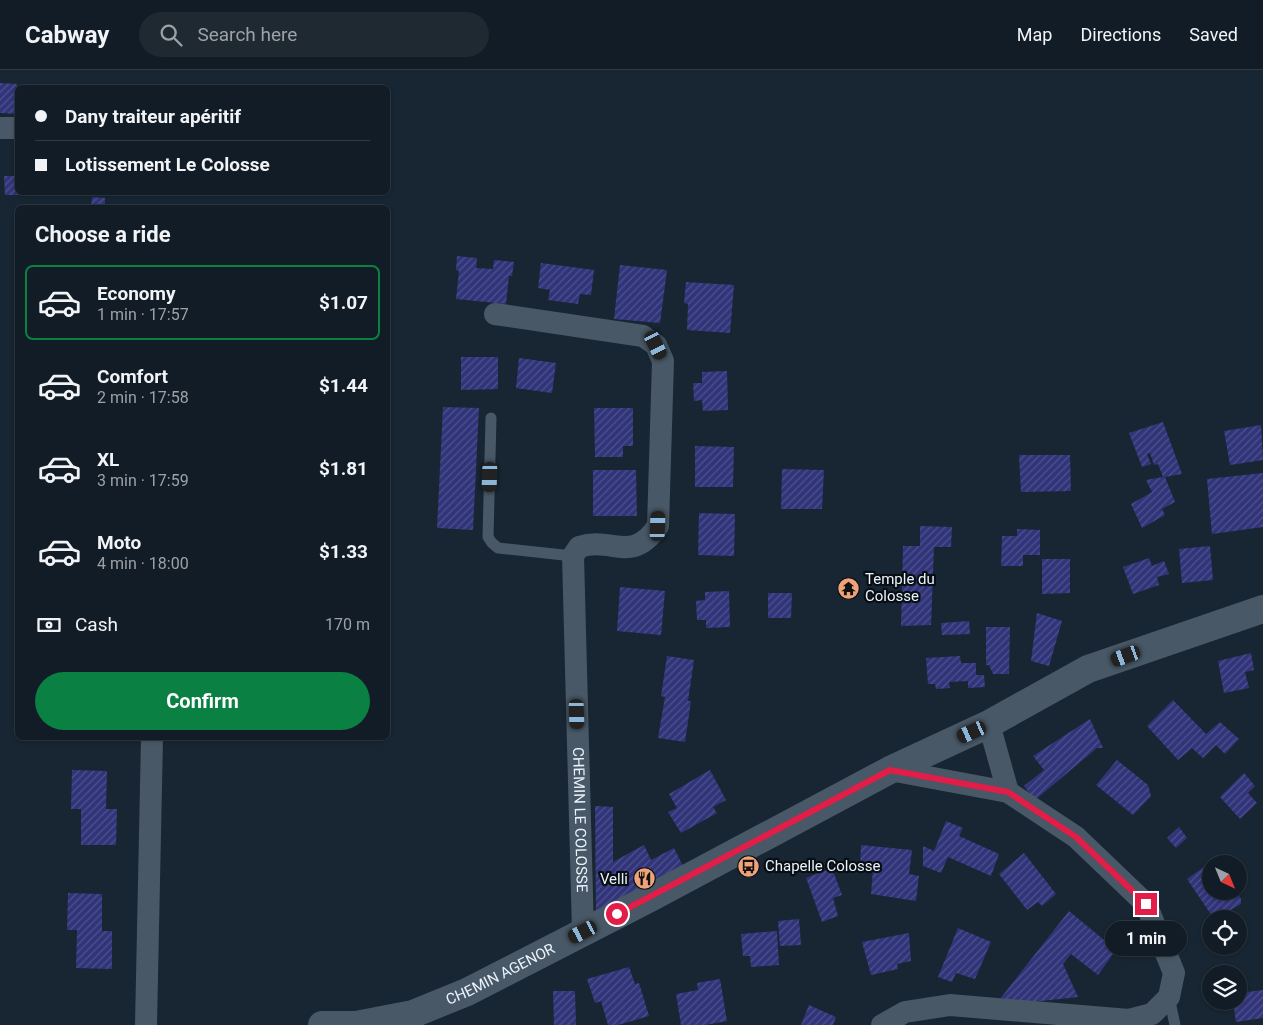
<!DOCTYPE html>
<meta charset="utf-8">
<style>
body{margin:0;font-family:Roboto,sans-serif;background:#1e2932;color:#f1f3f6;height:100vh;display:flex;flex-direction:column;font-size:19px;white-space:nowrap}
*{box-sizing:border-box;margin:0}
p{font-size:16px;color:#9ca1a7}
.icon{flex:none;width:28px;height:28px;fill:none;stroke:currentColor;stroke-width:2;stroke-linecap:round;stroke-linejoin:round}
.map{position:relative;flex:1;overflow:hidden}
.details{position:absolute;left:15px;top:135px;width:375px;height:535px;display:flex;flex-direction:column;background:#111c26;border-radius:8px;box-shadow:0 1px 4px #0004,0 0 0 1px #303a43}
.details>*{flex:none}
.hud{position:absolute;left:15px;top:15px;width:375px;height:110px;border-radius:8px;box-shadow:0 1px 4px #0004,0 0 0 1px #303a43;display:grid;align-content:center;height:110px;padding:0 20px;background:#111c26}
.needle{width:32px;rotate:137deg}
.controls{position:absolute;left:1202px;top:785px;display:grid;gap:10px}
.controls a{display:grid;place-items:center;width:45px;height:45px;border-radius:50%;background:#111c26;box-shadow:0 1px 4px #0004,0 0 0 1px #303a43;font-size:25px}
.end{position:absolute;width:22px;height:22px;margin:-11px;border:6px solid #e11d48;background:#fff;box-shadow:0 0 0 2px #fff}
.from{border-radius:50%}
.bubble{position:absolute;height:35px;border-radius:18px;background:#111c26;box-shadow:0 1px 4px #0004,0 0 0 1px #303a43;font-size:16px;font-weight:700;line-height:35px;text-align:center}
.car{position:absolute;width:15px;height:30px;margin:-15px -8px;border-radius:6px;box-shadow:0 0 4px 1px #0007;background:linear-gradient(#222 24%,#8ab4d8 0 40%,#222 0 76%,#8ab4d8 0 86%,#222 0)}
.hud b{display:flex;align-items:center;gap:18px;height:48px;font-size:19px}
.hud b+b{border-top:1px solid #303a43}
.hud i{width:12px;height:12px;background:#f1f3f6}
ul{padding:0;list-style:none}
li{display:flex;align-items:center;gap:15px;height:75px;margin:0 10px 8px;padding:0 10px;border:2px solid transparent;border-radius:8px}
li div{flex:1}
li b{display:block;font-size:19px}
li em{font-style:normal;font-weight:700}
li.current{border-color:#0b8043}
li>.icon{width:45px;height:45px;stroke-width:1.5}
h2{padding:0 20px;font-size:22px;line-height:60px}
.pay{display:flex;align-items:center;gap:12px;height:55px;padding:0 20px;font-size:19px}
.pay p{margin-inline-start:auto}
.button{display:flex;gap:10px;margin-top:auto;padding:10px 20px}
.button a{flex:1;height:58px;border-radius:30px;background:#0b8043;color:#fff;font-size:20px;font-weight:700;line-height:58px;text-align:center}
header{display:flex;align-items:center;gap:30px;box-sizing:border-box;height:70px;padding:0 25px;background:#111c26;border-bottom:1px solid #303a43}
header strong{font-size:24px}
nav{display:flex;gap:28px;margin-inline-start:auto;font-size:18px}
.search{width:350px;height:45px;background:#1e2932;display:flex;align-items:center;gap:12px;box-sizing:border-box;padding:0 18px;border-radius:28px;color:#9ca1a7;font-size:19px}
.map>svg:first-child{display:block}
.building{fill:url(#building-hatch)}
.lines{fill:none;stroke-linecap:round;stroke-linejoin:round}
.lane{stroke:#485866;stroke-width:11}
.street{stroke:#485866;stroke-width:22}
.secondary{stroke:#485866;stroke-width:28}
.route{stroke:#e11d48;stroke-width:6}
.labels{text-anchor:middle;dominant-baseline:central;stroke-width:4.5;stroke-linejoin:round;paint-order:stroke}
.poi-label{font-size:15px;fill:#eaf3fc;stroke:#080e13;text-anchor:start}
.street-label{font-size:15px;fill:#eaf3fc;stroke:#080e13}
</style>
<header>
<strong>Cabway</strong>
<div class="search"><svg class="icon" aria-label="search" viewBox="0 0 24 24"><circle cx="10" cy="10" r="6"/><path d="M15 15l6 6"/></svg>Search here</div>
<nav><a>Map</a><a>Directions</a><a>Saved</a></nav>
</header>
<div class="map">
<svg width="1263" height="955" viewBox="0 0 1263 955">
<defs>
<pattern id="building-hatch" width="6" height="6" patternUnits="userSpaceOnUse" patternTransform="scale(1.25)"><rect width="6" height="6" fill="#313479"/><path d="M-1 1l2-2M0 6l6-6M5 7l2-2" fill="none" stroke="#4f528d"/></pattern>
</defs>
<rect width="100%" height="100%" fill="#172632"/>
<!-- building -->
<path class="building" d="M0 13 17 14 18 44 0 43Z
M4 106H18V122H32V125H5Z
M92 127 105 128V138H91Z
M457 186 477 188 476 198 493 199 494 190 514 192 512 206H509L506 234 456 229 459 201 456 200Z
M541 193 594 200 591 225 580 224 578 234 548 230 550 220 538 218Z
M620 195 667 200 660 253 614 249Z
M686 212 734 215 730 263 687 260 688 234 684 233Z
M461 287H498V319L461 320Z
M519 288 556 293 552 323 516 318Z
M727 301 728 340 703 341 702 330 694 331 693 313H702V302Z
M443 337 479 338 473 460 437 458Z
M594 338H633V376H623V387H595Z
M1163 352 1182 404 1165 407 1175 432 1162 439 1165 445 1142 458 1131 434 1152 422 1146 410 1163 407 1158 394 1154 395 1150 383 1147 384 1151 394 1142 397 1129 363Z
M1261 355 1263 390 1230 395 1224 361Z
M695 376 734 377 733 417H695Z
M1019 385H1070L1071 421 1021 422Z
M782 399 824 400 822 439H781Z
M593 400H636L637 446H593Z
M1263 403V457L1212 464 1207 409Z
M699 443 735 444 734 486 698 485Z
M920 456 952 457 951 477H934L931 555 901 556 903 476H920Z
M1017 459 1040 460V485H1023V496H1001L1002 466H1017Z
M1210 476 1213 510 1182 513 1179 479Z
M1149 488 1152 496 1164 491 1169 504 1157 507 1159 515 1133 524 1123 497Z
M1042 489H1070V523L1042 524Z
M620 517 665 521 661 565 617 561Z
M729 521 730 557 706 558V550H697L696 531 705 530V522Z
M768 523H792L791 548H768Z
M1037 543 1062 551 1049 596 1031 591Z
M969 551 970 564 942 565 941 553Z
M986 557H1010L1009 604H993L989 595H986Z
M1251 583 1254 600 1245 602 1249 618 1224 623 1218 591Z
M667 586 694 590 688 631H691L685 672 658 668 665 627 661 626Z
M960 586 961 593H976V605H984L985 617 968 618V611L949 612 950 618 936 619 935 614H928L926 588Z
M1173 630 1206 664 1220 652 1239 669 1225 684 1216 675 1203 688 1192 678 1178 690 1147 656Z
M1090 649 1103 678H1097L1035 730 1024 716 1044 700 1033 686Z
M1117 690 1148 715 1151 726 1133 745 1096 715Z
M72 700 107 701 106 739H117L116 775H81V739H71Z
M710 700 726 730 713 737 717 743 681 763 668 742 677 738 669 724Z
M1244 703 1255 716 1248 723 1257 733 1240 749 1220 727Z
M595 736 613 737V792L644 775 651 790 674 778 685 800 596 846Z
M946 751 963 758 959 766 999 784 991 806 948 787 941 803 923 796V776L934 781Z
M1179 757 1187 768 1176 778 1167 768Z
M861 775 912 780 909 804 919 806 916 831 871 824 873 799 860 797Z
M1024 783 1056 824 1042 836 1038 832 1027 840 999 804Z
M1215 789 1218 794H1211V821H1236L1241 829V834L1214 849 1187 809Z
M832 798 842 825 833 828 838 846 822 852 806 808Z
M68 823 102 824V861H112V899L76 898 77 860H67Z
M1069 841 1116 880 1098 905 1071 884 1063 894 1078 927 1005 935 1000 929Z
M799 849 801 875 780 876 778 851Z
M958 858 991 872 975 909 956 903 952 912 938 907Z
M777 861 779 895 751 897 750 886H743L741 864Z
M909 863 911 891 897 894 898 899 871 905 862 872Z
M629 897 635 914 639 913 649 946 618 955H608L601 931 595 933 587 909Z
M720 909 727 951 706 955H681L676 924 698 920 697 913Z
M1263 920V948L1236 952 1233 931H1239V923Z
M553 921H575L576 955H554Z
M809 935 836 947 833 955H801Z"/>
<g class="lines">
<!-- lane -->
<path class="lane" d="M491 348 488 467 492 473 498 478 573 486
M1169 927 1175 955"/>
<!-- street -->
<g class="street">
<path d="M0 58H18"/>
<path id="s1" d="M495 244 643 266 656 275 663 291 658 456C631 495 613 466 579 477L573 486 583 862"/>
<path d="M989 654 1008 722"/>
<path d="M146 955 152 668"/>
<path d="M882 955 905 942 950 935 1129 950 1152 944 1169 927 1174 903 1146 834 1076 767 1008 722 890 700"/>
</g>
<!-- secondary -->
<path class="secondary" id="s2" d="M322 955H356L413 944 467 922 650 828 890 700 989 654 1088 599 1263 539"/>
</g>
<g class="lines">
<!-- route -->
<path class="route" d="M617 844 890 700 1008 722 1076 767 1146 834"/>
</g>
<!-- icons -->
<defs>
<symbol id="temple-disc" viewBox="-11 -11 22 22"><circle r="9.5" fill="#f0a378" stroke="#080e13"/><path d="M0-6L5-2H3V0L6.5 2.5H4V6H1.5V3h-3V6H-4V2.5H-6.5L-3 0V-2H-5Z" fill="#111"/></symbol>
<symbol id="bus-disc" viewBox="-11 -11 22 22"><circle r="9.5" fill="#f0a378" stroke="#080e13"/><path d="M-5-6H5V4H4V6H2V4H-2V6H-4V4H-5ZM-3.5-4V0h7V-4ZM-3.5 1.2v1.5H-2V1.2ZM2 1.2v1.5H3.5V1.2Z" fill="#111"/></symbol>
<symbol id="restaurant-disc" viewBox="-11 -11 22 22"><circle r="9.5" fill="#f0a378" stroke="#080e13"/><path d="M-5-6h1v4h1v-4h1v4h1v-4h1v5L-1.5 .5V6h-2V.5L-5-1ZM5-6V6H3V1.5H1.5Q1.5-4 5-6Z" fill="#111"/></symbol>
</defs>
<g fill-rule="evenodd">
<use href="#temple-disc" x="836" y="506" width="25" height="25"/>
<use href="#bus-disc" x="736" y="784" width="25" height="25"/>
<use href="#restaurant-disc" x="632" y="796" width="25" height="25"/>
</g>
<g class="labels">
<!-- poi labels -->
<g class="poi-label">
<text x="865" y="509">Temple du<tspan x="865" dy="17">Colosse</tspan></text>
<text x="765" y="796">Chapelle Colosse</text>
<text x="628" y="809" text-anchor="end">Velli</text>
</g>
<!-- street labels -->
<g class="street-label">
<text stroke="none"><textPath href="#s1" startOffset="710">CHEMIN LE COLOSSE</textPath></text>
<text stroke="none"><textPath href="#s2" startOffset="188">CHEMIN AGENOR</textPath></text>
</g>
</g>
</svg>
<div class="controls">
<a><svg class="needle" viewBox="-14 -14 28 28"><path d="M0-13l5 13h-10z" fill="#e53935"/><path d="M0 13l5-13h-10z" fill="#9ca1a7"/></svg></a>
<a><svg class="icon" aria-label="locate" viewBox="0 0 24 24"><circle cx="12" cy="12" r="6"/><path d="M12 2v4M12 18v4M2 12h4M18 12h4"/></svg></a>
<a><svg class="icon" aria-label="layers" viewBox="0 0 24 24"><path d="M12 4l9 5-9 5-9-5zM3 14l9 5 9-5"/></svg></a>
</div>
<i class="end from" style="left:617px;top:844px"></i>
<i class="end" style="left:1146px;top:834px"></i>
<div class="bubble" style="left:1105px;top:851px;width:82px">1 min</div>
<i class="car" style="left:656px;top:275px;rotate:154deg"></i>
<i class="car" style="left:490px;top:407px;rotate:182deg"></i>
<i class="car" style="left:658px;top:456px;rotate:2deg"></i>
<i class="car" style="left:1126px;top:586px;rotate:250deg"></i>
<i class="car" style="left:577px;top:644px;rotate:178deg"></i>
<i class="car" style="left:972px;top:662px;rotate:246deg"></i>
<i class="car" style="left:583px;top:862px;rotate:243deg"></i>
<div class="hud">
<b><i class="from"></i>Dany traiteur apéritif</b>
<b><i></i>Lotissement Le Colosse</b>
</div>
<section class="details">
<h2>Choose a ride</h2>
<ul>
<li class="current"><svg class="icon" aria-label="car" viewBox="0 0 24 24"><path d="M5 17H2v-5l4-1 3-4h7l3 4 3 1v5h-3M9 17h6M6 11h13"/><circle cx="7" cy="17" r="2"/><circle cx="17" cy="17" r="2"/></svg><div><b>Economy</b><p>1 min · 17:57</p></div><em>$1.07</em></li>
<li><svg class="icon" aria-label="car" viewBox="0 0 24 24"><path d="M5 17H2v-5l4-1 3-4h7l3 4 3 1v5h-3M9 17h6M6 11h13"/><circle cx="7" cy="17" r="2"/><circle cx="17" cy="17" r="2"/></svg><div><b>Comfort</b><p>2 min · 17:58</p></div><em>$1.44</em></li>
<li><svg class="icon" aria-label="car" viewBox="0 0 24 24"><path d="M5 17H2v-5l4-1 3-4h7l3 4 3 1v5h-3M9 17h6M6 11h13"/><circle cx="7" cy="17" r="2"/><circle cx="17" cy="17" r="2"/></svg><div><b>XL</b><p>3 min · 17:59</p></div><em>$1.81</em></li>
<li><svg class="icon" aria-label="car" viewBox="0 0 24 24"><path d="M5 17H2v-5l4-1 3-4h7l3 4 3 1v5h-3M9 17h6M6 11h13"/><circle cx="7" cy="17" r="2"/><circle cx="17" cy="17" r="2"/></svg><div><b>Moto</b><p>4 min · 18:00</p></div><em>$1.33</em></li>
</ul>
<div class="pay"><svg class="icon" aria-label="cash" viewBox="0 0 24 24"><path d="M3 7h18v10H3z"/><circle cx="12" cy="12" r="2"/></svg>Cash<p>170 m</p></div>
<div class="button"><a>Confirm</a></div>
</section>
</div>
